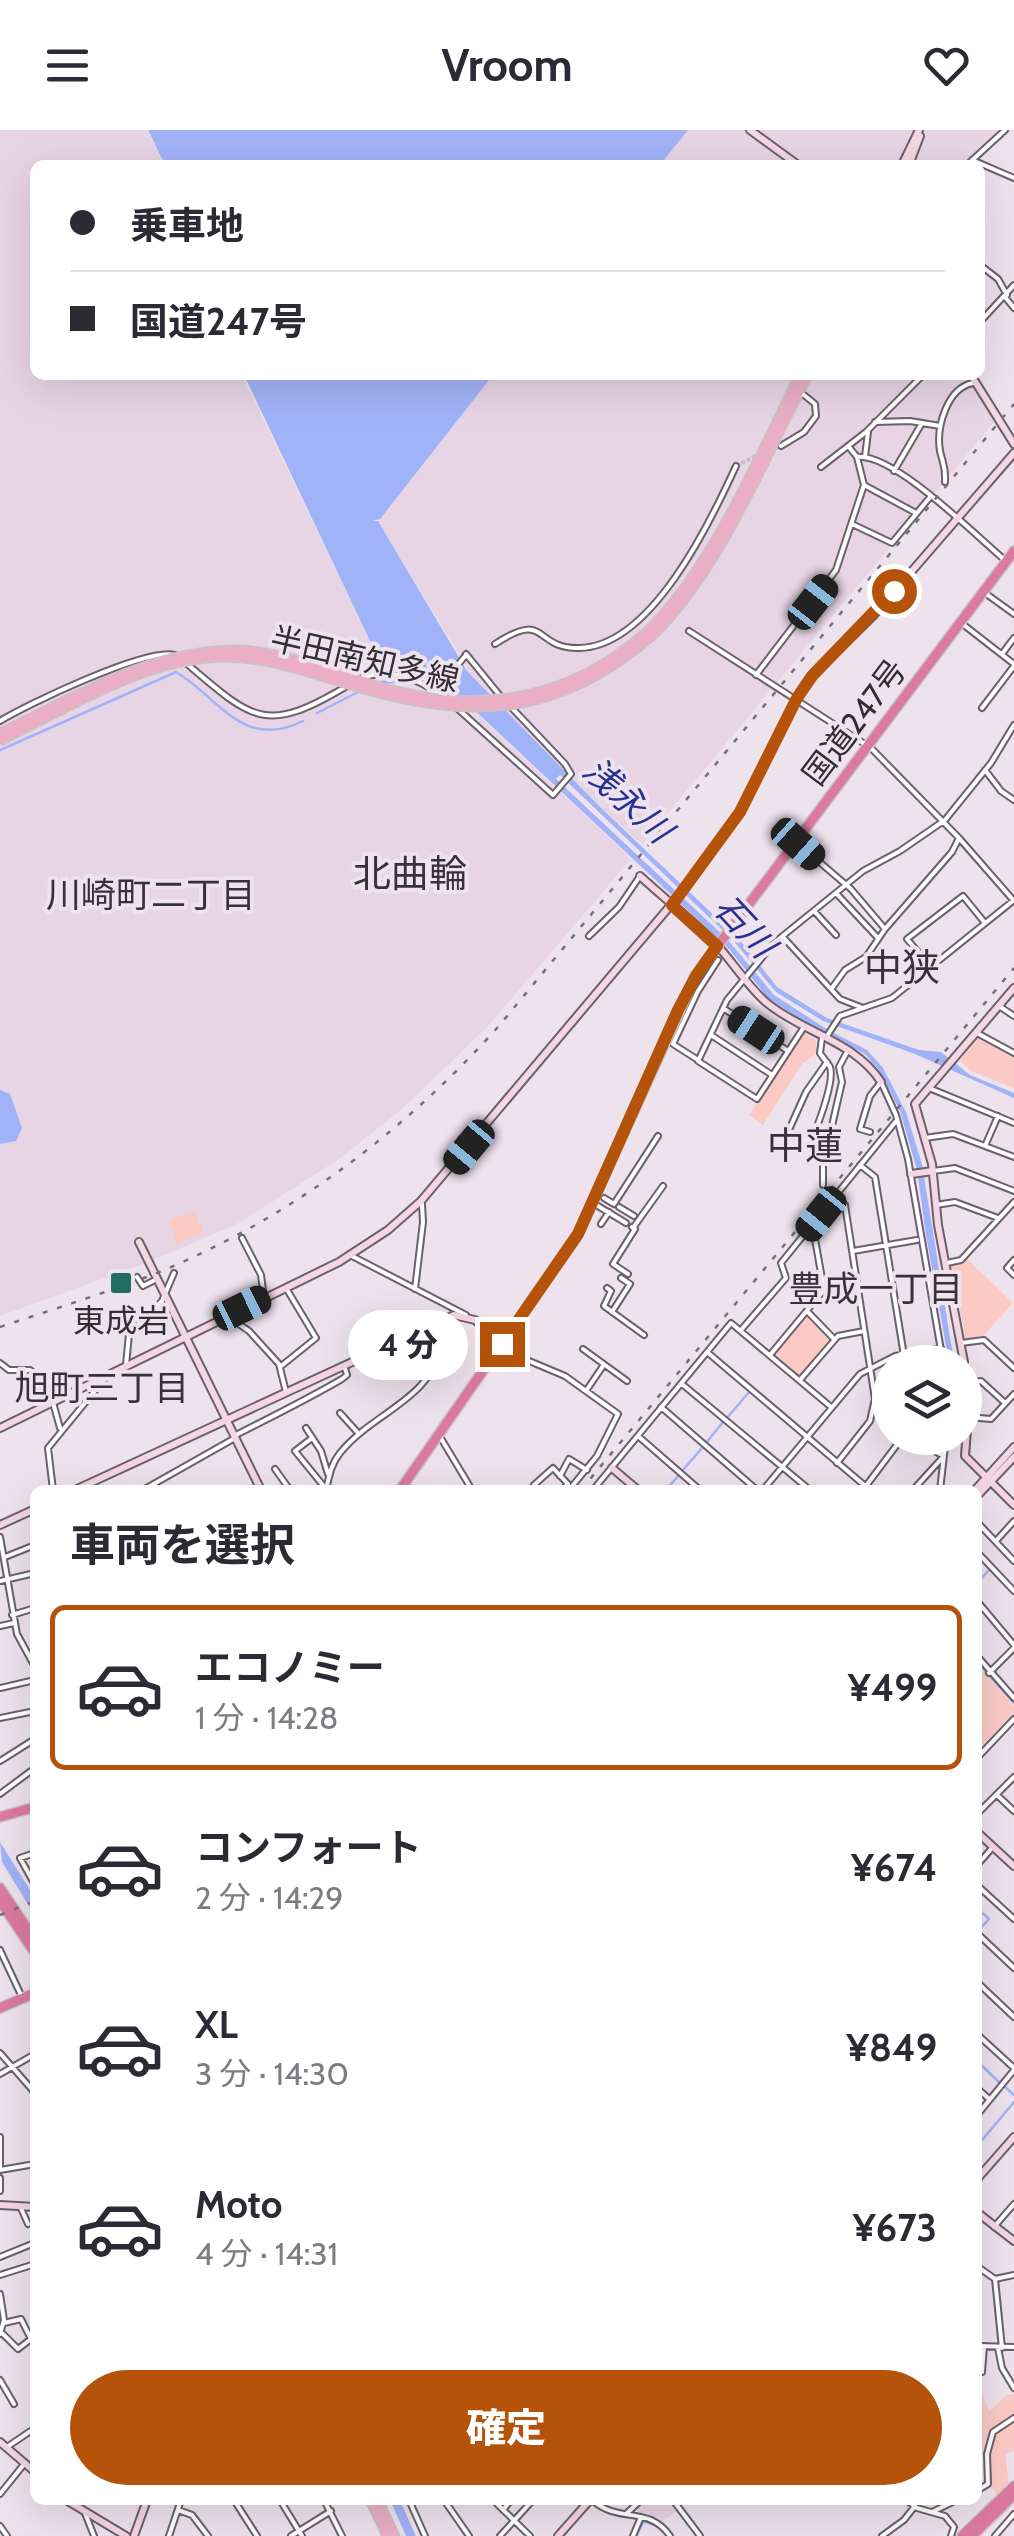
<!DOCTYPE html>
<html lang="ja">
<meta charset="utf-8">
<style>
body{margin:0;font-family:Cabin,"Noto Sans JP",sans-serif;background:#f2f2f3;color:#2b2b33;height:100vh;display:flex;flex-direction:column;font-size:38px;white-space:nowrap}
*{box-sizing:border-box;margin:0}
p{font-size:32px;color:#7c7c81}
.icon{flex:none;width:55px;height:55px;fill:none;stroke:currentColor;stroke-width:2;stroke-linecap:round;stroke-linejoin:round}
.map{position:relative;flex:1;overflow:hidden}
.panel{position:absolute;left:30px;top:1355px;width:952px;height:1020px;display:flex;flex-direction:column;background:#fff;border-radius:15px;box-shadow:0 10px 40px #0002}
.panel>*{flex:none}
.guide{position:absolute;left:30px;top:30px;width:955px;height:220px;border-radius:15px;box-shadow:0 10px 40px #0002;display:grid;align-content:center;height:220px;padding:0 40px;background:#fff}
.controls{position:absolute;left:872px;top:1215px;display:grid;gap:20px}
.controls a{display:grid;place-items:center;width:110px;height:110px;border-radius:50%;background:#fff;box-shadow:0 10px 40px #0002;font-size:50px}
.end{position:absolute;width:45px;height:45px;margin:-22px;border:12px solid #b45309;background:#fff;box-shadow:0 0 0 5px #fff}
.from{border-radius:50%}
.bubble{position:absolute;height:70px;border-radius:35px;background:#fff;box-shadow:0 10px 40px #0002;font-size:32px;font-weight:800;line-height:70px;text-align:center}
.car{position:absolute;width:30px;height:60px;margin:-30px -15px;border-radius:12px;box-shadow:0 0 8px 2px #0007;background:linear-gradient(#222 24%,#8ab4d8 0 40%,#222 0 76%,#8ab4d8 0 86%,#222 0)}
.guide b{display:flex;align-items:center;gap:35px;height:95px;font-size:38px}
.guide b+b{border-top:2px solid #e1e1e2}
.guide i{width:25px;height:25px;background:#2b2b33}
ul{padding:0;list-style:none}
li{display:flex;align-items:center;gap:30px;height:165px;margin:0 20px 15px;padding:0 20px;border:5px solid transparent;border-radius:15px}
li div{flex:1}
li b{display:block;font-size:38px}
li em{font-style:normal;font-weight:800}
li.current{border-color:#b45309}
li>.icon{width:90px;height:90px;stroke-width:1.5}
h2{padding:0 40px;font-size:45px;line-height:120px}
.button{display:flex;gap:20px;margin-top:auto;padding:20px 40px}
.button a{flex:1;height:115px;border-radius:60px;background:#b45309;color:#fff;font-size:40px;font-weight:800;line-height:115px;text-align:center}
header{display:flex;justify-content:space-between;align-items:center;height:130px;padding:0 40px;background:#fff;font-size:45px;font-weight:800}
.map>svg:first-child{display:block}
.built{fill:#e7d4e5}
.green{fill:#fbcac5}
.water{fill:#a1b3f8}
.lines{fill:none;stroke-linecap:round;stroke-linejoin:round}
.stream{stroke:#a1b3f8;stroke-width:2.5}
.river{stroke:#a1b3f8;stroke-width:9}
.street-tunnel{stroke:#c9bec8;stroke-width:4;stroke-dasharray:4 2;stroke-linecap:butt}
.street-casing{stroke:#6c616b;stroke-width:8}
.secondary-casing{stroke:#6c616b;stroke-width:10}
.primary-casing{stroke:#c6c4c6;stroke-width:11}
.highway-casing{stroke:#c6c4c6;stroke-width:12}
.street{stroke:#fff;stroke-width:4}
.secondary{stroke:#f4d7e2;stroke-width:6}
.primary{stroke:#eaafc5;stroke-width:8}
.highway{stroke:#dc7a9e;stroke-width:9}
.rail{stroke:#766f76;stroke-width:2.5;stroke-dasharray:5 10;stroke-linecap:butt}
.primary-bridge-casing{stroke:#c6c4c6;stroke-width:11;stroke-linecap:butt}
.primary-bridge{stroke:#eaafc5;stroke-width:8}
.route{stroke:#b45309;stroke-width:12}
.poi-dot{fill:#236d67;stroke:#eee2ed;stroke-width:4}
.labels{text-anchor:middle;dominant-baseline:central;stroke-width:8;stroke-linejoin:round;paint-order:stroke}
.street-label{font-size:32px;fill:#332e33;stroke:#eee2ed}
.poi-label{font-size:32px;fill:#332e33;stroke:#eee2ed}
.water-label{font-size:35px;font-style:italic;fill:#293192;stroke:#eee2ed}
.neighbourhood-label{font-size:35px;fill:#3a3039;stroke:#eee2ed}
.quarter-label{font-size:38px;fill:#3a3039;stroke:#eee2ed}
</style>
<header><svg class="icon" aria-label="menu" viewBox="0 0 24 24"><path d="M4 6h16M4 12h16M4 18h16"/></svg>Vroom<svg class="icon" aria-label="heart" viewBox="0 0 24 24"><path d="M12 20l-8-8c-3-5 5-10 8-4 3-6 11-1 8 4z"/></svg></header>
<div class="map">
<svg width="1014" height="2406" viewBox="0 0 1014 2406">
<rect width="100%" height="100%" fill="#eee2ed"/>
<!-- built -->
<path class="built" d="M0 0H147L164 35H35V245H242L380 532 408 536 455 563 631 729 489 895 400 981 336 1031 237 1094 146 1133 0 1186Z
M686 0H1012L973 35H658Z
M492 245H969L995 291 642 714 600 677 467 541 466 535 378 391Z
M645 2370H668L677 2381 664 2390 637 2381Z"/>
<!-- green -->
<path class="green" d="M803 903 816 910V924L802 934 763 995 749 985Z
M979 907 1014 926V958L971 941 960 931Z
M196 1081 203 1104 177 1113 169 1090Z
M967 1129 1013 1173 982 1207 966 1210 951 1136Z
M806 1186 830 1211 798 1246 775 1223Z
M978 1536 1014 1576V1582L978 1621Z
M978 2261 982 2262 989 2281 1007 2265 1014 2264V2321L1005 2324 1009 2355 997 2366 991 2354 988 2327 978 2324Z"/>
<!-- water -->
<path class="water" d="M148 0H688L660 35H165Z
M244 245H493L380 389 372 391H378L467 541 600 677 739 809 777 857 827 888 919 920 941 922 970 945 1014 963V968L915 924 823 891 776 862 732 809 560 645 556 649 727 809 774 865 828 900 867 920 883 938 906 982 922 1034 954 1232H949L926 1105 917 1040 900 981 879 940 865 924 802 891 768 868 729 819 469 575C444 554 414 530 380 532Z
M0 960 10 964 22 998 16 1011 0 1014Z
M0 1712 35 1768V1786L2 1732Z"/>
<g class="lines">
<!-- stream -->
<path class="stream" d="M381 552H408
M317 583 360 561
M0 620 176 542C220 568 242 621 303 591
M727 1288 749 1262
M706 1313 723 1292
M682 1341 703 1317
M666 1360 679 1345
M978 1452 990 1439
M978 1533 1014 1573
M978 1624 1014 1585
M978 1779 989 1789 978 1801
M978 1932 1000 1953
M1004 1956 1014 1965
M978 2015 1014 1972
M636 2406 644 2391 657 2396"/>
<!-- river -->
<path class="river" d="M395 2370 411 2406"/>
<!-- street-tunnel -->
<path class="street-tunnel" d="M736 336 758 325"/>
<defs>
<path id="street" d="M972 30 1014 48
M967 35 1005 0
M980 135 998 149 1007 165
M1005 167 1014 178
M980 192 1014 155
M875 292 910 291 940 296
M781 316 804 302 816 286 815 274 804 265
M857 327C894 323 976 406 1006 431
M865 327 868 302
M821 337 866 302 923 245
M894 341 922 293
M945 352C946 337 943 334 940 321 936 297 947 258 973 253
M864 355 916 383
M852 394 892 413 931 366
M985 463 1014 484
M960 492 1014 534
M689 501 871 618 959 708 1014 771
M495 514C548 479 533 519 579 518 651 517 710 393 736 336
M466 524 501 567
M1002 524 1014 508
M186 533C253 590 265 605 347 556
M756 545 836 440 864 355 857 327 849 317
M359 549C389 537 419 549 443 567
M437 560 466 525
M982 578 1014 536
M458 579 553 665 571 644 565 634 511 577
M0 591C28 574 147 517 175 525
M985 640 1001 661 1014 670
M796 712 851 759 885 799
M836 763 877 807
M815 782 836 805
M589 806 619 777 640 746
M783 807 840 869 863 878
M930 836 907 809 963 766 985 793
M832 858 845 840 866 827 885 799 952 722 959 708
M999 876 1014 886
M723 878 788 921
M804 897 757 969 698 931 727 870 774 813 863 741 900 721 945 690 991 633 1014 595
M977 903 1014 923
M711 905 772 945
M827 906 840 886 892 868 1014 770
M822 908 820 923C821 925 829 935 830 937 835 951 817 997 811 1012L788 1002 806 962 827 932
M698 930 673 914 698 861 718 830
M929 958 1014 993
M870 1002 860 999 870 966 881 952 896 985 908 1029 943 1232
M925 1008 953 1004 1014 1027
M985 1016 998 986
M860 1035 875 1047 905 1232
M933 1041 955 1038 1014 1061
M823 1055V1035L842 952 839 937 848 920
M835 1066 845 1075 875 1269 870 1291 837 1333
M604 1068 614 1074 658 1006
M936 1075 955 1072 998 1088
M598 1076 626 1093
M619 1077 634 1086
M601 1094 609 1082
M633 1098 663 1056
M807 1101 815 1109 824 1160
M242 1108 261 1145 264 1168
M853 1121 917 1110
M350 1125 466 1185
M1014 1130 1007 1138 1014 1145
M947 1133 961 1130 1014 1072
M628 1144 613 1134 635 1099 632 1097
M137 1147 143 1156 153 1151
M607 1158 611 1161 604 1176 644 1205
M415 1159 423 1092 422 1074
M807 1181 834 1209
M612 1182 630 1154 621 1148
M227 1186 249 1201 279 1234 286 1262
M741 1200 786 1148 781 1133 897 990
M961 1213 984 1210 1014 1238
M502 1214 522 1228 565 1246 618 1284 597 1326 569 1360
M583 1219 627 1251
M707 1222 870 1360
M770 1225 824 1160 858 1156
M0 1233 9 1240H30L49 1258 60 1298
M126 1235 129 1204 162 1171 174 1143
M280 1237 316 1208 286 1158
M800 1250 838 1206 864 1201
M967 1253 981 1251 1004 1272
M682 1254 810 1360
M47 1256 61 1249 67 1262
M586 1261 603 1236
M661 1277 757 1360
M340 1283 359 1304
M968 1287 991 1289 1014 1264
M306 1298 321 1321 328 1344
M439 1305 472 1360
M234 1306C271 1287 306 1270 342 1249L347 1245 344 1235
M638 1306 700 1360
M312 1308 295 1321 326 1359
M909 1308 944 1326 913 1360
M275 1339 290 1360
M560 1346 569 1329 587 1340
M534 1355 553 1338 568 1354 562 1360
M866 1356 902 1308
M53 1360 48 1318 107 1246
M143 1360 235 1308
M326 1360C329 1347 331 1334 340 1323 373 1282 430 1271 443 1214L434 1195
M593 1360 731 1193 831 1277
M763 1360 860 1244 895 1226 941 1218
M940 1360 946 1308
M978 1393 1014 1431
M0 1407 17 1504 35 1537
M996 1411 1014 1391
M978 1423 1014 1461
M5 1427 35 1415
M0 1451 35 1443
M978 1472 1014 1515
M12 1485 35 1478
M0 1496 14 1493
M978 1527 1014 1568
M989 1543 1014 1518
M0 1558 35 1550
M0 1588 35 1581
M978 1627 1014 1589
M0 1631 35 1609
M0 1664 35 1638
M997 1665 1014 1681
M978 1683 1014 1647
M35 1723 20 1728 35 1755
M978 1734 993 1717
M978 1756 1014 1789
M978 1804 1014 1838
M0 1820 21 1865
M978 1853 1014 1887
M978 1905 1014 1938
M0 1923 35 1963
M0 1944 35 1924
M978 1959 989 1969
M978 1984 1014 1940
M0 2007V2038
M0 2040 35 2034
M0 2048V2061
M20 2076 28 2094
M994 2097 1014 2074
M0 2127 32 2114
M978 2137 995 2149 1002 2218
M0 2145 35 2134
M995 2149 1014 2145
M0 2164 4 2190 0 2204
M978 2187V2199
M1 2202 18 2219 31 2209 21 2189 4 2193
M978 2216 1014 2217
M998 2218 1002 2238 1014 2258
M982 2242 984 2216
M0 2250 14 2274
M7 2317 35 2298
M978 2360 988 2354 987 2324 993 2302 1014 2288
M0 2364 25 2333
M234 2370 257 2406
M280 2370 302 2406
M324 2370 342 2406
M409 2370 425 2406
M444 2370 469 2406
M493 2370 530 2406
M592 2370C619 2394 649 2375 670 2406
M673 2370 700 2406
M906 2370 917 2378 945 2386 954 2397 951 2406
M178 2380 192 2385 208 2406
M503 2380 511 2370
M932 2382 957 2370
M85 2383 94 2406
M626 2384 641 2370
M0 2396 7 2406
M169 2406 181 2370
M291 2406 331 2381
M500 2406 533 2370
M633 2406 641 2387
M882 2406 904 2390 915 2376
M995 2406 1014 2384"/>
<path id="secondary" d="M750 0 798 35
M902 35 919 0
M909 35 920 6
M971 245 1014 314
M640 746C665 769 692 790 716 814 733 832 747 856 767 873 802 902 856 912 881 952
M911 1044 933 1041
M139 1112 261 1360
M964 1232 938 1095 932 1034 915 974 1014 858
M965 1239 968 1287 965 1326 1014 1375
M0 1298 339 1132 388 1100 421 1071 686 757 740 682 797 568 812 546 873 486 1014 323
M612 1338 638 1360
M75 1360 454 1185 475 1190 502 1214
M975 1360 1014 1317
M978 1365 1014 1327
M0 1395 35 1379
M978 1703 1014 1736
M978 2048 1014 2007
M0 2075 35 2077
M978 2083 1014 2111
M0 2312 35 2342
M66 2370 126 2406
M134 2406 147 2370
M558 2406 590 2370"/>
<path id="primary" d="M649 500C717 430 756 331 800 245
M653 505C720 440 764 328 808 245
M370 2370 387 2406
M378 2370 395 2406"/>
<path id="highway" d="M400 1360 578 1104 695 846 1014 421
M0 1687 35 1677
M0 1758 35 1810
M0 1771 35 1823
M0 1878 35 1863
M962 2406 1014 2356
M972 2406 1014 2365"/>
</defs>
<!-- street casing -->
<use href="#street" class="street-casing"/>
<!-- secondary casing -->
<use href="#secondary" class="secondary-casing"/>
<!-- primary casing -->
<use href="#primary" class="primary-casing"/>
<!-- highway casing -->
<use href="#highway" class="highway-casing"/>
<!-- street -->
<use href="#street" class="street"/>
<!-- secondary -->
<use href="#secondary" class="secondary"/>
<!-- primary -->
<use href="#primary" class="primary"/>
<!-- highway -->
<use href="#highway" class="highway"/>
<!-- rail -->
<path class="rail" d="M0 1197C51 1180 102 1164 152 1145 286 1091 402 1004 498 897L1014 274
M581 1360 1014 838
M0 1785 35 1771"/>
<defs>
<path id="primary-bridge" d="M0 603C74 568 149 521 234 520 279 520 324 540 366 553 472 586 565 575 649 500
M0 611C68 578 142 530 220 527 266 526 310 543 354 556 468 591 559 588 653 505"/>
</defs>
<!-- primary-bridge casing -->
<use href="#primary-bridge" class="primary-bridge-casing"/>
<!-- primary-bridge -->
<use href="#primary-bridge" class="primary-bridge"/>
</g>
<g class="lines">
<!-- route -->
<path class="route" d="M502 1214 578 1104 678 880 696 846 717 816 672 775 740 682 797 568 812 546 894 461"/>
</g>
<!-- markers -->
<rect class="poi-dot" x="109" y="1141" width="24" height="24" rx="5"/>
<g class="labels">
<!-- street labels -->
<g class="street-label">
<text transform="translate(365 529) rotate(13)">半田南知多線</text>
<text transform="translate(854 592) rotate(-53)">国道247号</text>
</g>
<!-- poi labels -->
<g class="poi-label">
<text x="121" y="1190">東成岩</text>
</g>
<!-- water labels -->
<g class="water-label">
<text transform="translate(628 670) rotate(43)">浅永川</text>
<text transform="translate(745 796) rotate(47)">石川</text>
</g>
<!-- neighbourhood labels -->
<g class="neighbourhood-label">
<text x="151" y="764">川崎町二丁目</text>
<text x="876" y="1158">豊成一丁目</text>
<text x="102" y="1257">旭町三丁目</text>
</g>
<!-- quarter labels -->
<g class="quarter-label">
<text x="410" y="743">北曲輪</text>
<text x="902" y="837">中狭</text>
<text x="805" y="1015">中蓮</text>
</g>
</g>
</svg>
<div class="controls">
<a><svg class="icon" aria-label="layers" viewBox="0 0 24 24"><path d="M12 4l9 5-9 5-9-5zM3 14l9 5 9-5"/></svg></a>
</div>
<i class="end from" style="left:894px;top:461px"></i>
<i class="end" style="left:502px;top:1214px"></i>
<div class="bubble" style="left:348px;top:1180px;width:120px">4 分</div>
<i class="car" style="left:813px;top:472px;rotate:38deg"></i>
<i class="car" style="left:798px;top:714px;rotate:132deg"></i>
<i class="car" style="left:756px;top:900px;rotate:303deg"></i>
<i class="car" style="left:469px;top:1017px;rotate:220deg"></i>
<i class="car" style="left:821px;top:1084px;rotate:219deg"></i>
<i class="car" style="left:242px;top:1178px;rotate:64deg"></i>
<div class="guide">
<b><i class="from"></i>乗車地</b>
<b><i></i>国道247号</b>
</div>
<section class="panel">
<h2>車両を選択</h2>
<ul>
<li class="current"><svg class="icon" aria-label="car" viewBox="0 0 24 24"><path d="M5 17H2v-5l4-1 3-4h7l3 4 3 1v5h-3M9 17h6M6 11h13"/><circle cx="7" cy="17" r="2"/><circle cx="17" cy="17" r="2"/></svg><div><b>エコノミー</b><p>1 分 · 14:28</p></div><em>¥499</em></li>
<li><svg class="icon" aria-label="car" viewBox="0 0 24 24"><path d="M5 17H2v-5l4-1 3-4h7l3 4 3 1v5h-3M9 17h6M6 11h13"/><circle cx="7" cy="17" r="2"/><circle cx="17" cy="17" r="2"/></svg><div><b>コンフォート</b><p>2 分 · 14:29</p></div><em>¥674</em></li>
<li><svg class="icon" aria-label="car" viewBox="0 0 24 24"><path d="M5 17H2v-5l4-1 3-4h7l3 4 3 1v5h-3M9 17h6M6 11h13"/><circle cx="7" cy="17" r="2"/><circle cx="17" cy="17" r="2"/></svg><div><b>XL</b><p>3 分 · 14:30</p></div><em>¥849</em></li>
<li><svg class="icon" aria-label="car" viewBox="0 0 24 24"><path d="M5 17H2v-5l4-1 3-4h7l3 4 3 1v5h-3M9 17h6M6 11h13"/><circle cx="7" cy="17" r="2"/><circle cx="17" cy="17" r="2"/></svg><div><b>Moto</b><p>4 分 · 14:31</p></div><em>¥673</em></li>
</ul>
<div class="button"><a>確定</a></div>
</section>
</div>
